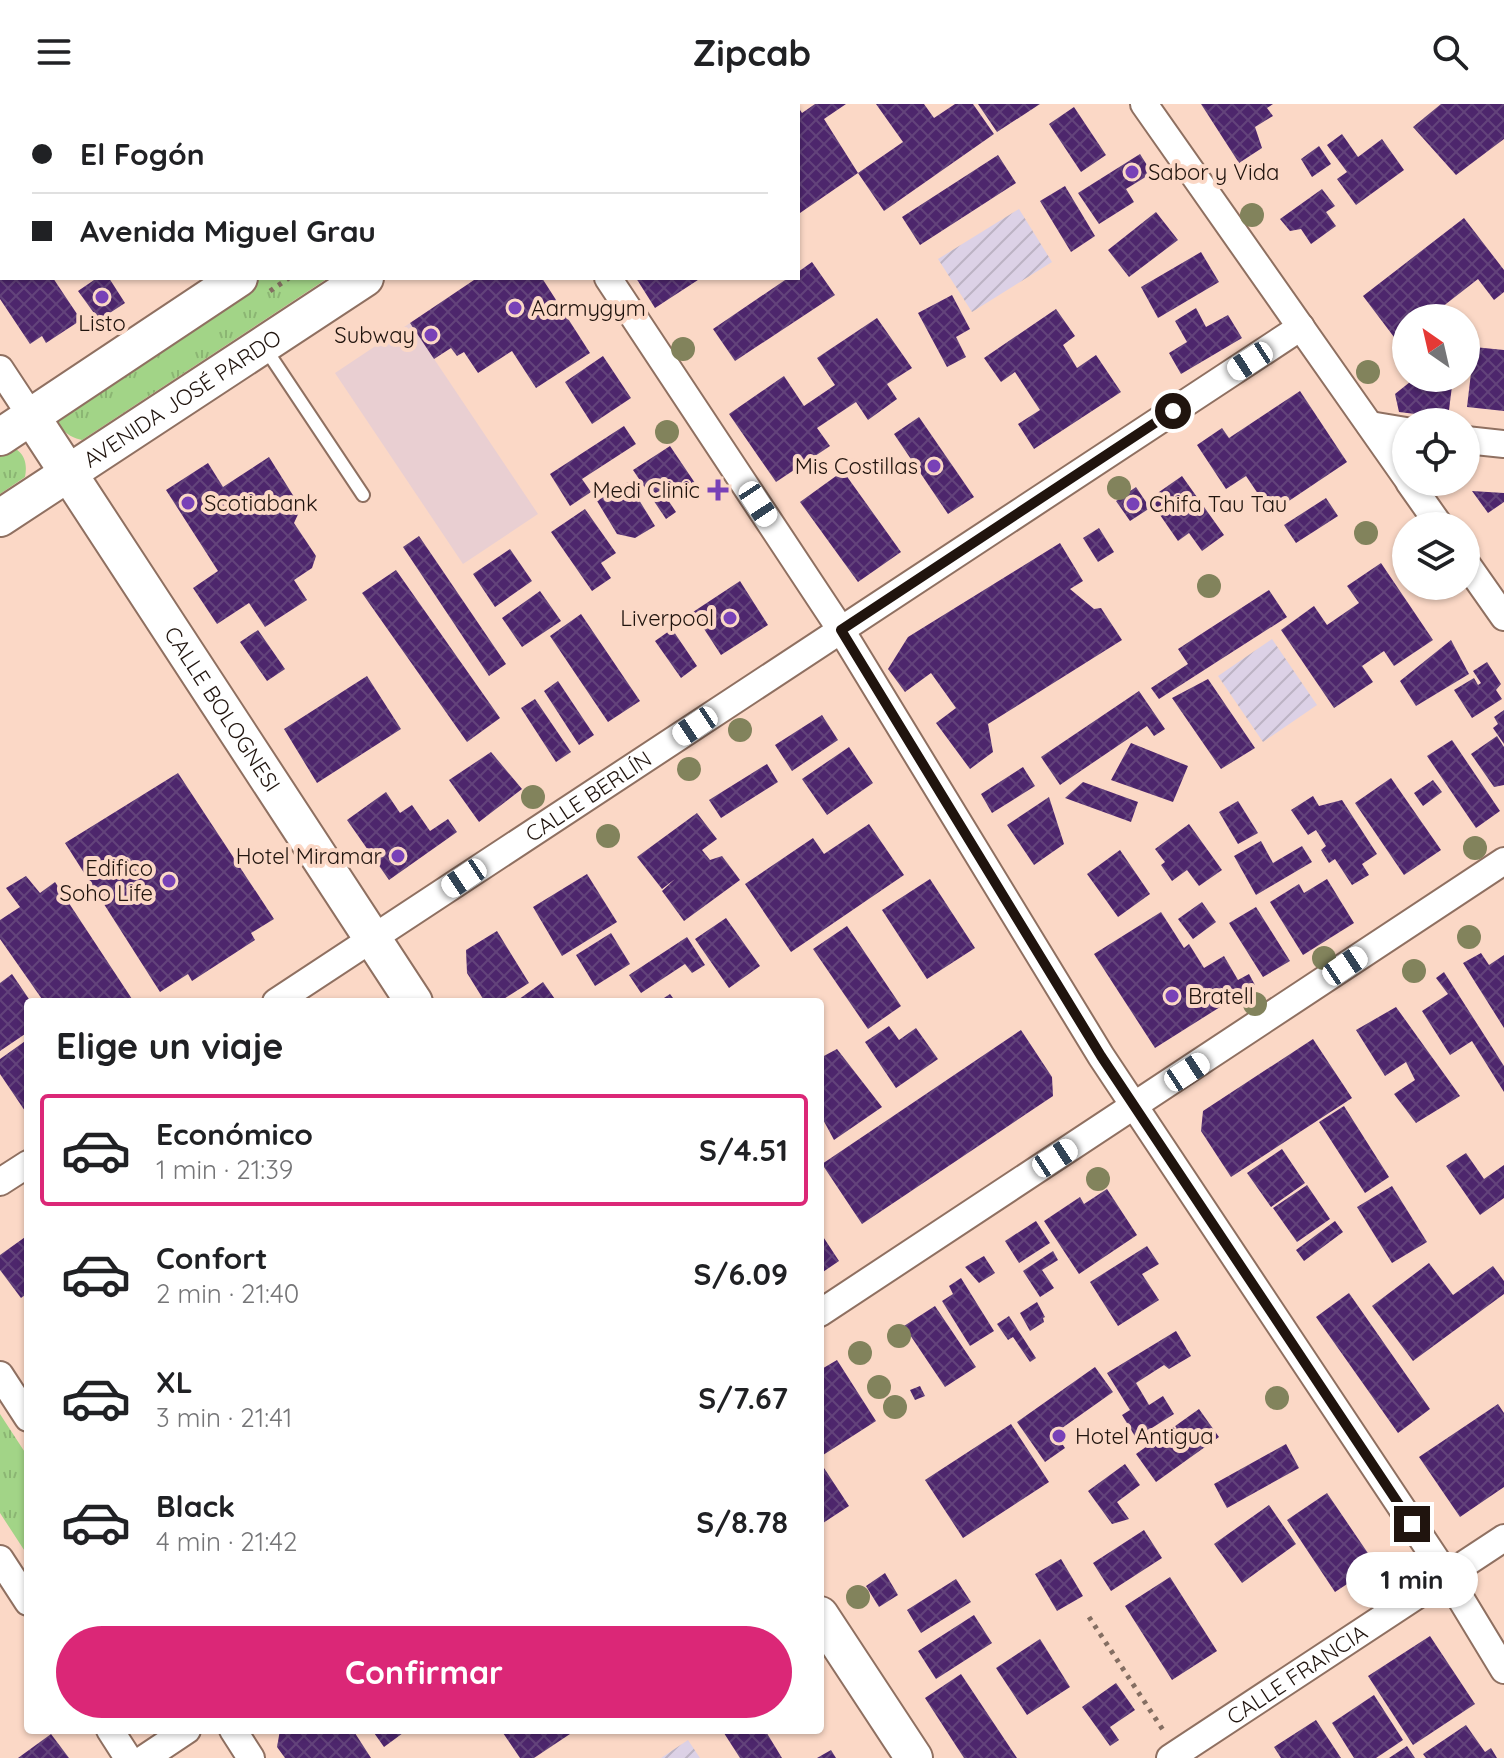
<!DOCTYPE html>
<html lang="es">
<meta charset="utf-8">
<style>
body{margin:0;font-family:Quicksand,sans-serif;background:#f6f6f6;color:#202124;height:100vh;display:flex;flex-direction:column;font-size:30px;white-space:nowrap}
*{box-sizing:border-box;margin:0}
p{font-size:26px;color:#757577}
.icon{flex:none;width:44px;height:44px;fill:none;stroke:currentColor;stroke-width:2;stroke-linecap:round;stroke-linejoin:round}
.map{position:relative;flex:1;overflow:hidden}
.drawer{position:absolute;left:24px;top:894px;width:800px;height:736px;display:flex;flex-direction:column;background:#fff;border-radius:8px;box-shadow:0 2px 6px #0004}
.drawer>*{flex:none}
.hud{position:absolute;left:0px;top:0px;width:800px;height:176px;box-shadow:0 2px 6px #0004;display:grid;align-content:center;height:176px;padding:0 32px;background:#fff}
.needle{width:52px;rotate:326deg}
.controls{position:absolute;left:1392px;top:200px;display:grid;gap:16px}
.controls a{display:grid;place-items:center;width:88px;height:88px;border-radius:50%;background:#fff;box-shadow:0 2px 6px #0004;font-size:40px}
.end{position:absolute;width:36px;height:36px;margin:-18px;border:10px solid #20140e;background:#fff;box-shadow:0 0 0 4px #fff}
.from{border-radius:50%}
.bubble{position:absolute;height:56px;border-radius:28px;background:#fff;box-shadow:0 2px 6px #0004;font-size:26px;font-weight:800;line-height:56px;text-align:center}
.car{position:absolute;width:24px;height:48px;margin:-24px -12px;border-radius:10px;box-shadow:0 0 6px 2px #0007;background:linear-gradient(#fff 24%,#345 0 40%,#fff 0 76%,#345 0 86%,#fff 0)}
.hud b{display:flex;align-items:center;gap:28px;height:76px;font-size:30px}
.hud b+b{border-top:2px solid #e0e0e0}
.hud i{width:20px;height:20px;background:#202124}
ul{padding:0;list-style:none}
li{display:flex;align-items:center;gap:24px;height:112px;margin:0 16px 12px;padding:0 16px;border:4px solid transparent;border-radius:8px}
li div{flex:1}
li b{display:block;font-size:30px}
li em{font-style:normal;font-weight:800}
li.active{border-color:#db2777}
li>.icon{width:72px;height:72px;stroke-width:1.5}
h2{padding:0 32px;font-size:36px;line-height:96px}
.button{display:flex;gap:16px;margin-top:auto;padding:16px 32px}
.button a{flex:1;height:92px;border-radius:48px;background:#db2777;color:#fff;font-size:32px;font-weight:800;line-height:92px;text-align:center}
header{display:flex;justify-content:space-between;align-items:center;height:104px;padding:0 32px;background:#fff;font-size:36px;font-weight:800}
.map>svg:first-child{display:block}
.industrial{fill:url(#industrial-furrows)}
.education{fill:#e9cfd2}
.park{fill:url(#park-tufts)}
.building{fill:url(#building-cross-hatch)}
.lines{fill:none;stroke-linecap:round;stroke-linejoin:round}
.service-casing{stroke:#8f7061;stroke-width:16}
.minor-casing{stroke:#8f7061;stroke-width:30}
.secondary-casing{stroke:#8f7061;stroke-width:40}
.path{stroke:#846e62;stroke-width:5;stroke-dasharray:4 6;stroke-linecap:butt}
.service{stroke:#fff;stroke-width:12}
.minor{stroke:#fff;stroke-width:26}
.secondary{stroke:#fff;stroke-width:36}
.tree{fill:#82835c}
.route{stroke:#20140e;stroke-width:10}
.poi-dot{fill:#7841b7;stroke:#fbd8c6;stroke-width:3}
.labels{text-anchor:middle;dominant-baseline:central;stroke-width:8;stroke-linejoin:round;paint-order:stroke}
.poi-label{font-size:22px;fill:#20140e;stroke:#fbd8c6;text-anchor:start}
.street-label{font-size:22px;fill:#20140e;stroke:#fbd8c6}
</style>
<header><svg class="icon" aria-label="menu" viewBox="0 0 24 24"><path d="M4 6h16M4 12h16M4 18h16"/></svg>Zipcab<svg class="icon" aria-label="search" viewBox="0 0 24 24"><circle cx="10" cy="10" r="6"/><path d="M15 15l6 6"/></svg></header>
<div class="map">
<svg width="1504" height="1654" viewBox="0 0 1504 1654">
<defs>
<pattern id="industrial-furrows" width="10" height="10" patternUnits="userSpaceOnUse" patternTransform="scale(2)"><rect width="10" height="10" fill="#dcd1e6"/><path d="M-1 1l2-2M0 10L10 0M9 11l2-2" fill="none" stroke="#bcb3c4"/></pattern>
<pattern id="park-tufts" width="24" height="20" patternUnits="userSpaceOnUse" patternTransform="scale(2)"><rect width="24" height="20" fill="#a2d487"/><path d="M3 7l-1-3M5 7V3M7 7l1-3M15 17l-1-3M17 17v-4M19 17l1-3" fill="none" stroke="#8bb573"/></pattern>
<pattern id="building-cross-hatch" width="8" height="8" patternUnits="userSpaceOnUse" patternTransform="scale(2)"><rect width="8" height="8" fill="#4d266c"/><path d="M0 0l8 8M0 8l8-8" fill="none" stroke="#63437b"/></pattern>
</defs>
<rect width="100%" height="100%" fill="#fbd8c6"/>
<!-- industrial -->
<path class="industrial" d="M1019 105 1052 158 972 208 938 155Z
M1272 535 1317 601 1263 638 1218 572Z
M688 1636 700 1654H661Z"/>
<!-- education -->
<path class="education" d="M410 219 538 410 463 460 335 269Z"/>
<!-- park -->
<path class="park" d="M249 174H328L82 336C66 332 61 326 56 311Z
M0 337C19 344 29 352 25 373L0 390Z
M0 1310 28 1353V1452L0 1409Z"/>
<!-- building -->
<path class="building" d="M815 0H846L824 15 858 69 800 109 798 106V3L802 9Z
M876 0H924L934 14 955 0H973L994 30 884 107 858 69 903 38Z
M978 0H1040L997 28Z
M1201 0H1273L1267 4 1273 12 1255 23 1262 44 1239 59Z
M1441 0H1504V35L1456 71 1413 23Z
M1074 3 1106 51 1081 68 1049 20Z
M1342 30 1358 53 1382 35 1404 66 1356 101 1337 75 1347 68 1327 41Z
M1319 42 1331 60 1312 73 1301 55Z
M1140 50 1152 69 1126 85 1134 98 1099 120 1078 89Z
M998 51 1016 79 920 141 902 113Z
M1065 82 1095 132 1071 148 1040 97Z
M1322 85 1335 102 1326 108 1336 122 1311 140 1301 125 1290 127 1280 115Z
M1156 108 1178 136 1129 173 1108 146Z
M1464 114 1504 166V188L1494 196 1478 175 1428 214H1406V231L1397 237 1363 192Z
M1201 148 1219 178 1158 214 1141 183Z
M812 158 835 191 735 257 713 225 788 174H798V168Z
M0 174H53L81 216 46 239 42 232 30 240 0 195Z
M97 174H109L125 199 99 216 78 187Z
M477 174H542L590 249 536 284 512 247 478 269 464 248 457 252 451 244 434 255 410 219Z
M636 174H701L655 204Z
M952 191 970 225 956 233 966 253 947 263 918 209Z
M1196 204 1206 223 1228 211 1242 234 1181 270 1169 249 1187 238 1175 217Z
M1056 205 1075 232 1063 241 1077 264 1096 251 1121 288 1034 345 1018 320 1040 306 1015 268 1001 278 984 254Z
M877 214 912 264 887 280 897 295 868 316 856 298 817 324 830 342 776 378 729 310 784 272 804 302 835 281 817 254Z
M1474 243 1504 246V307L1467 303Z
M603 252 631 294 592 320 565 278Z
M1415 274H1453L1448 314 1399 308 1395 290Z
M1300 287 1347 358 1271 409 1246 372 1226 385 1197 341 1222 324 1229 334Z
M919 313 974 393 948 410 894 330Z
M624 322 636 340 582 375 591 388 570 402 550 370Z
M670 342 695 379 668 396 676 408 666 415 633 366Z
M269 353 301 404 294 419 316 452 312 464 294 476 307 496 265 523 249 499 217 520 193 484 218 467 166 386 208 359 223 383Z
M843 367 901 448 858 478 800 398Z
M1182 372 1224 431 1202 447 1189 429 1178 437 1149 395Z
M628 378 655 422 635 434 617 430 597 397Z
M1136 383 1150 404 1130 417 1116 397Z
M1472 387 1504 389V398L1488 409Z
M1326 394 1338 412 1296 439 1284 421Z
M585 405 616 449 601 459 611 474 592 487 551 428Z
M1099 424 1114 448 1098 458 1083 434Z
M419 432 506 560 489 572 403 443Z
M1060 439 1083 477 1070 485 1094 505 1101 504 1122 536 988 620 993 648 970 665 936 619 956 604 931 569 905 588 888 565 908 533Z
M510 445 532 477 495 503 473 470Z
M1381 459 1433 536 1394 562 1384 547 1362 562 1373 578 1334 604 1281 526 1314 502 1327 521 1359 499 1347 482Z
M396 466 500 614 467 638 362 489Z
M740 477 768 521 721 551 693 508Z
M1269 486 1287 513 1159 595 1151 584 1188 560 1178 545Z
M540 487 561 517 522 543 502 514Z
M581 510 640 597 608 618 550 532Z
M672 525 697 562 681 574 655 537Z
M258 526 285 565 267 577 240 538Z
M1451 536 1469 570 1416 602 1400 577Z
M1487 558 1501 580 1496 586 1502 595 1472 614 1454 586 1474 574 1478 581 1481 579 1473 567Z
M367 572 401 625 317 679 284 625Z
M1208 575 1255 644 1221 665 1172 594Z
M558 577 594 631 579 641 544 587Z
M1139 587 1165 625 1154 632 1147 622 1060 681 1041 653Z
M535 595 571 648 556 658 521 604Z
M1504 606V640L1493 624 1498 620 1494 613Z
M822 611 838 636 792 667 775 641Z
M1497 632 1504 643V681L1494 683 1471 650Z
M1452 636 1500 707 1476 724 1427 652Z
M1131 639 1188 662 1173 698 1111 676Z
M849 643 873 679 827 711 802 675Z
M491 648 522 685 479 718 449 676Z
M767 660 778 678 721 714 709 696Z
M1023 663 1035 682 992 709 981 690Z
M178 669 274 815 251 829 255 836 192 877 188 870 160 888 65 739Z
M1391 674 1441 746 1404 771 1355 699Z
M1433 676 1442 688 1423 702 1414 689Z
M1083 678 1138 698 1131 718 1065 694Z
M386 688 400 709 412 701 430 727 448 715 457 728 389 776 347 716Z
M1313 692 1319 702 1342 696 1377 750 1362 760 1369 771 1352 781 1335 755 1329 759 1321 746 1326 742 1316 726 1308 731 1291 706Z
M1049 693 1064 740 1034 761 1007 721Z
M1238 697 1258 729 1238 740 1219 708Z
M697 709 717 735 702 746 710 756 722 752 740 776 684 817 662 787 675 775 662 785 637 753Z
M869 720 904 771 791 848 745 780 813 734 824 750Z
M1189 720 1222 766 1199 782 1187 766 1172 777 1161 761 1165 758 1155 745Z
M1261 737 1273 759 1302 742 1312 758 1256 791 1234 752Z
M1120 746 1150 790 1118 813 1087 770Z
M587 770 617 818 562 852 533 803Z
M26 772 40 789 55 778 134 898H44L0 835V816L20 803 6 784Z
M930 775 975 844 927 875 882 806Z
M1327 775 1354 819 1303 851 1270 798 1299 780 1304 789Z
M1202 798 1216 818 1193 835 1178 815Z
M1256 803 1290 857 1263 873 1229 819Z
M1161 808 1184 844 1189 840 1204 864 1224 852 1238 876 1249 870 1255 881 1155 944 1094 850Z
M726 814 760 862 729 884 695 835Z
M847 822 901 902 868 925 813 845Z
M497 827 529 879 499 898H485L467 869 466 846Z
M611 829 630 860 595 882 576 851Z
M687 833 705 861 692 869 685 860 641 889 629 871Z
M1481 849 1489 861 1504 851V924L1463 859Z
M1444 868 1504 962V988L1472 937 1450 951 1422 907 1448 890 1436 874Z
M12 870 31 898H28V928L0 947V879Z
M543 878 557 898H515Z
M670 890 676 898H658Z
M1396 903 1460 992 1416 1019 1394 990 1415 976 1406 958 1385 972 1356 926Z
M889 922 899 936 916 924 938 955 896 984 865 938Z
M1021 926 1052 973 1053 992 862 1120 822 1060Z
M28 935V1005L25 1007 0 970V955Z
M1313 935 1352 994 1231 1073 1201 1027 1203 1007Z
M837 945 882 1003 834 1036 820 1010V954Z
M1344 1002 1389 1073 1365 1089 1319 1018Z
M1282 1045 1305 1079 1271 1103 1247 1069Z
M1466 1049 1484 1075 1504 1061V1094L1480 1111 1446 1062Z
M1307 1081 1330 1115 1297 1138 1273 1104Z
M1392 1082 1427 1138 1392 1159 1357 1103Z
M1107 1085 1137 1131 1079 1170 1044 1117 1080 1093 1084 1100Z
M1036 1117 1050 1139 1019 1159 1005 1137Z
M1335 1117 1343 1128 1304 1157 1296 1146Z
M820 1128 839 1157 820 1170Z
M28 1131V1189L21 1194 0 1166V1151Z
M1147 1142 1159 1160 1142 1170 1159 1196 1118 1222 1090 1178Z
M1053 1147 1058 1156 1042 1166 1054 1184 1040 1193 1023 1167Z
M984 1152 995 1169 979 1179 965 1163Z
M1429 1159 1453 1191 1493 1162 1504 1177V1190L1413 1257 1372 1202Z
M961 1174 994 1227 970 1242 942 1197 953 1190 949 1182Z
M1349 1189 1430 1305 1398 1329 1316 1213Z
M1037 1198 1045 1213 1043 1214 1044 1218 1030 1227 1020 1209Z
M935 1202 976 1263 945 1283 904 1222Z
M1009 1212 1036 1254 1030 1258 1013 1233 1008 1236 997 1220Z
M1176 1227 1191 1252 1169 1265 1164 1261 1136 1279 1149 1301 1163 1292 1174 1310 1136 1334 1122 1311 1130 1306 1107 1269Z
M837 1256 876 1317 820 1353V1266Z
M1095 1263 1113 1288 1055 1329 1065 1344 1045 1358 1017 1318Z
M920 1282 925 1292 915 1296 910 1286Z
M1498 1300 1504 1309V1383L1460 1413 1419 1353Z
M1199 1305 1219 1333 1156 1378 1136 1350Z
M1011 1320 1049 1378 963 1434 925 1376Z
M1286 1340 1299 1364 1227 1404 1214 1380Z
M1125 1360 1140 1381 1117 1398 1129 1415 1112 1420 1088 1387Z
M824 1364 849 1402 820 1421V1366Z
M1327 1389 1376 1461 1335 1488 1287 1416Z
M1269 1401 1296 1440 1242 1479 1214 1440Z
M1144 1426 1162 1454 1111 1487 1093 1459Z
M1061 1455 1083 1492 1057 1507 1035 1470Z
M885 1469 898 1491 879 1503 866 1482Z
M1170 1473 1217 1547 1172 1576 1125 1502Z
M956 1475 971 1498 921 1529 907 1506Z
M974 1511 992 1539 936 1575 918 1547Z
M1430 1532 1475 1600 1413 1641 1368 1572Z
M1040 1535 1070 1583 1027 1611 996 1564Z
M961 1570 1017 1654H964L925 1594Z
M1116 1579 1135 1606 1110 1623 1119 1636 1110 1642 1082 1603Z
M1374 1591 1403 1636 1376 1654H1354L1332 1619Z
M1316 1616 1341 1654H1281L1274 1643Z
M1466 1621 1485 1648 1491 1644 1497 1654H1426L1423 1650Z
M280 1626H353L371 1654H285L277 1643Z
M372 1626H401L403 1629 384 1643Z
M501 1626H576L534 1654H520Z
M722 1626H765L782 1654H740Z
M51 1630 69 1654H18Z
M1407 1642 1415 1654H1389Z
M831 1646 836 1654H817Z"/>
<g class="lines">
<defs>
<path id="service" d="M265 244 363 391"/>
<g id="minor">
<path d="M1144 0 1406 373"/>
<path d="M608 174 841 526 1101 952 1447 1472 1504 1566"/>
<path d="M0 265 31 312"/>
<path d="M1370 321 1406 327"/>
<path d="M1466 336 1504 340"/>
<path d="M1409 378 1440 422"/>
<path d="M1466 459 1504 513"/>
<path id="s1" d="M276 898 1301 223"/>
<path d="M0 1078 28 1060"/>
<path d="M820 1209 1504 757"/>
<path d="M0 1271 28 1314"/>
<path d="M0 1455 28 1498"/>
<path d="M110 1626 128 1654"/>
<path d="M233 1626 251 1654"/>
<path d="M145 1654 187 1626"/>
<path id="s2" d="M1170 1654 1504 1434"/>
</g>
<g id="secondary">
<path d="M498 2 501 0"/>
<path d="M625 2 629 0"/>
<path id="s3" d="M31 312 414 898"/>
<path d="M0 333 239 174"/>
<path id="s4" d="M0 414 365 174"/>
<path d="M820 1511 914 1654"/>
</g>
</defs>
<!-- service casing -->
<use href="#service" class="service-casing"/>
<!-- minor casing -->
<use href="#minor" class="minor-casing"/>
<!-- secondary casing -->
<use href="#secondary" class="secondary-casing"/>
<!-- path -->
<path class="path" d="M551 2 554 0
M270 187 289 174
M1089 1513 1163 1626"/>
<!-- service -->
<use href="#service" class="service"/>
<!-- minor -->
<use href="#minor" class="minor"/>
<!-- secondary -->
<use href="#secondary" class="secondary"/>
</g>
<!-- trees -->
<g class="tree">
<circle cx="1252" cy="111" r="12"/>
<circle cx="683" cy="245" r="12"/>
<circle cx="1368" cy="268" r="12"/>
<circle cx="667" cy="328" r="12"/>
<circle cx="1119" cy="384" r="12"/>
<circle cx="1366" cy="429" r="12"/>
<circle cx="1209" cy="482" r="12"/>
<circle cx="740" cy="626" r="12"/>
<circle cx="689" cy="665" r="12"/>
<circle cx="533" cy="693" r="12"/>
<circle cx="608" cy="732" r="12"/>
<circle cx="1475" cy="744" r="12"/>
<circle cx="1469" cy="833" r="12"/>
<circle cx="1324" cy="854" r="12"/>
<circle cx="1414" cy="867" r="12"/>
<circle cx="1255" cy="900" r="12"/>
<circle cx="1098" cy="1075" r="12"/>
<circle cx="899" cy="1232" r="12"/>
<circle cx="860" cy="1249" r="12"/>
<circle cx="879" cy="1283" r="12"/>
<circle cx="1277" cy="1294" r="12"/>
<circle cx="895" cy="1303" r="12"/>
<circle cx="858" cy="1493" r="12"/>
</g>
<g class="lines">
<!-- route -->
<path class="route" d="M1173 307 841 526 1101 952 1412 1420"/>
</g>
<!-- markers -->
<g class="poi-dot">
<circle cx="1132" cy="68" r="8"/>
<circle cx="102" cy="193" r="8"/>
<circle cx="515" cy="204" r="8"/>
<circle cx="431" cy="231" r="8"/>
<circle cx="934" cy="362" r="8"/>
<path d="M714 374h8v8h8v8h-8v8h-8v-8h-8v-8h8z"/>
<circle cx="188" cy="399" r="8"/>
<circle cx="1133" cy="400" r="8"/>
<circle cx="730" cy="514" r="8"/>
<circle cx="398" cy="752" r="8"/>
<circle cx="169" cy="777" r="8"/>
<circle cx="1172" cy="892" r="8"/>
<circle cx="1059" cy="1332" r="8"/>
</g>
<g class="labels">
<!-- poi labels -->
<g class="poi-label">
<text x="1148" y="68">Sabor y Vida</text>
<text x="531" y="204">Aarmygym</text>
<text x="102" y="219" text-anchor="middle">Listo</text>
<text x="415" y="231" text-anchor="end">Subway</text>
<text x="918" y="362" text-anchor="end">Mis Costillas</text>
<text x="700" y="386" text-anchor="end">Medi Clinic</text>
<text x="204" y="399">Scotiabank</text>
<text x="1149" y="400">Chifa Tau Tau</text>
<text x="714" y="514" text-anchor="end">Liverpool</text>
<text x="382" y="752" text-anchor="end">Hotel Miramar</text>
<text x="153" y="764" text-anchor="end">Edifico<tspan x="153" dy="25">Soho Life</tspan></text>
<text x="1188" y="892">Bratell</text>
<text x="1075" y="1332">Hotel Antigua</text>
</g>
<!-- street labels -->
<g class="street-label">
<text stroke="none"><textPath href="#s4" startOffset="218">AVENIDA JOSÉ PARDO</textPath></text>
<text stroke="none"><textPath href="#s3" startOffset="350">CALLE BOLOGNESI</textPath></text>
<text stroke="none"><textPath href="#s1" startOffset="374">CALLE BERLÍN</textPath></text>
<text stroke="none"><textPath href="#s2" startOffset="152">CALLE FRANCIA</textPath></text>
</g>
</g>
</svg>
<div class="controls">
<a><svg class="needle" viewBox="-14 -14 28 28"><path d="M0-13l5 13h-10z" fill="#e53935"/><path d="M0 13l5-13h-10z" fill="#757577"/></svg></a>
<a><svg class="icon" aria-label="locate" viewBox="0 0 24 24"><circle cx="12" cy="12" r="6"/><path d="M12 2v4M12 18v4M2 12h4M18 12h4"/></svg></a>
<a><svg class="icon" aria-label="layers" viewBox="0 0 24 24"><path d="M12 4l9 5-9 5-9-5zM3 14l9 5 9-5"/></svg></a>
</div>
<i class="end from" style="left:1173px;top:307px"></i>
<i class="end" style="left:1412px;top:1420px"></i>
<div class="bubble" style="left:1346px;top:1448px;width:132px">1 min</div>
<i class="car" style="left:1250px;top:257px;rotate:237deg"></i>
<i class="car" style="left:758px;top:400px;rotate:147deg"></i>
<i class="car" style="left:695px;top:622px;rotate:236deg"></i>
<i class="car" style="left:464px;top:774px;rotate:236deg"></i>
<i class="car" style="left:1345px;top:862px;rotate:56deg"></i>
<i class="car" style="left:1187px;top:968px;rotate:57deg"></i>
<i class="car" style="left:1055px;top:1054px;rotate:57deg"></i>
<div class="hud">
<b><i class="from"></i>El Fogón</b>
<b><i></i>Avenida Miguel Grau</b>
</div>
<section class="drawer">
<h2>Elige un viaje</h2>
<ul>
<li class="active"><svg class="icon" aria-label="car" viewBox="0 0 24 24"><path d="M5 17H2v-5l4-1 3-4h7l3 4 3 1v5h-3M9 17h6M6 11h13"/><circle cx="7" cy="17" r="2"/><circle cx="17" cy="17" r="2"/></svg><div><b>Económico</b><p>1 min · 21:39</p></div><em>S/4.51</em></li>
<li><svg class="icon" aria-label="car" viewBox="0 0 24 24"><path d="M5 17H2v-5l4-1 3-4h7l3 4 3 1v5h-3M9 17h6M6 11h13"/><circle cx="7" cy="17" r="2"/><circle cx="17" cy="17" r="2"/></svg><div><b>Confort</b><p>2 min · 21:40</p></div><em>S/6.09</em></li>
<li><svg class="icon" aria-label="car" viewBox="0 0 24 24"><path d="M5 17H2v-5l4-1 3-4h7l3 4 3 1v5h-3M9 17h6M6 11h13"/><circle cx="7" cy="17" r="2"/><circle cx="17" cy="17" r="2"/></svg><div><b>XL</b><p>3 min · 21:41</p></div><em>S/7.67</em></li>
<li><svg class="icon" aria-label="car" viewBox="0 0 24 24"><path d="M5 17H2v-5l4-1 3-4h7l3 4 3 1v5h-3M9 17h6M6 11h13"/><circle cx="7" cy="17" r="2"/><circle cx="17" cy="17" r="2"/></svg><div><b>Black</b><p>4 min · 21:42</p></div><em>S/8.78</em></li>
</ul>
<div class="button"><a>Confirmar</a></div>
</section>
</div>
